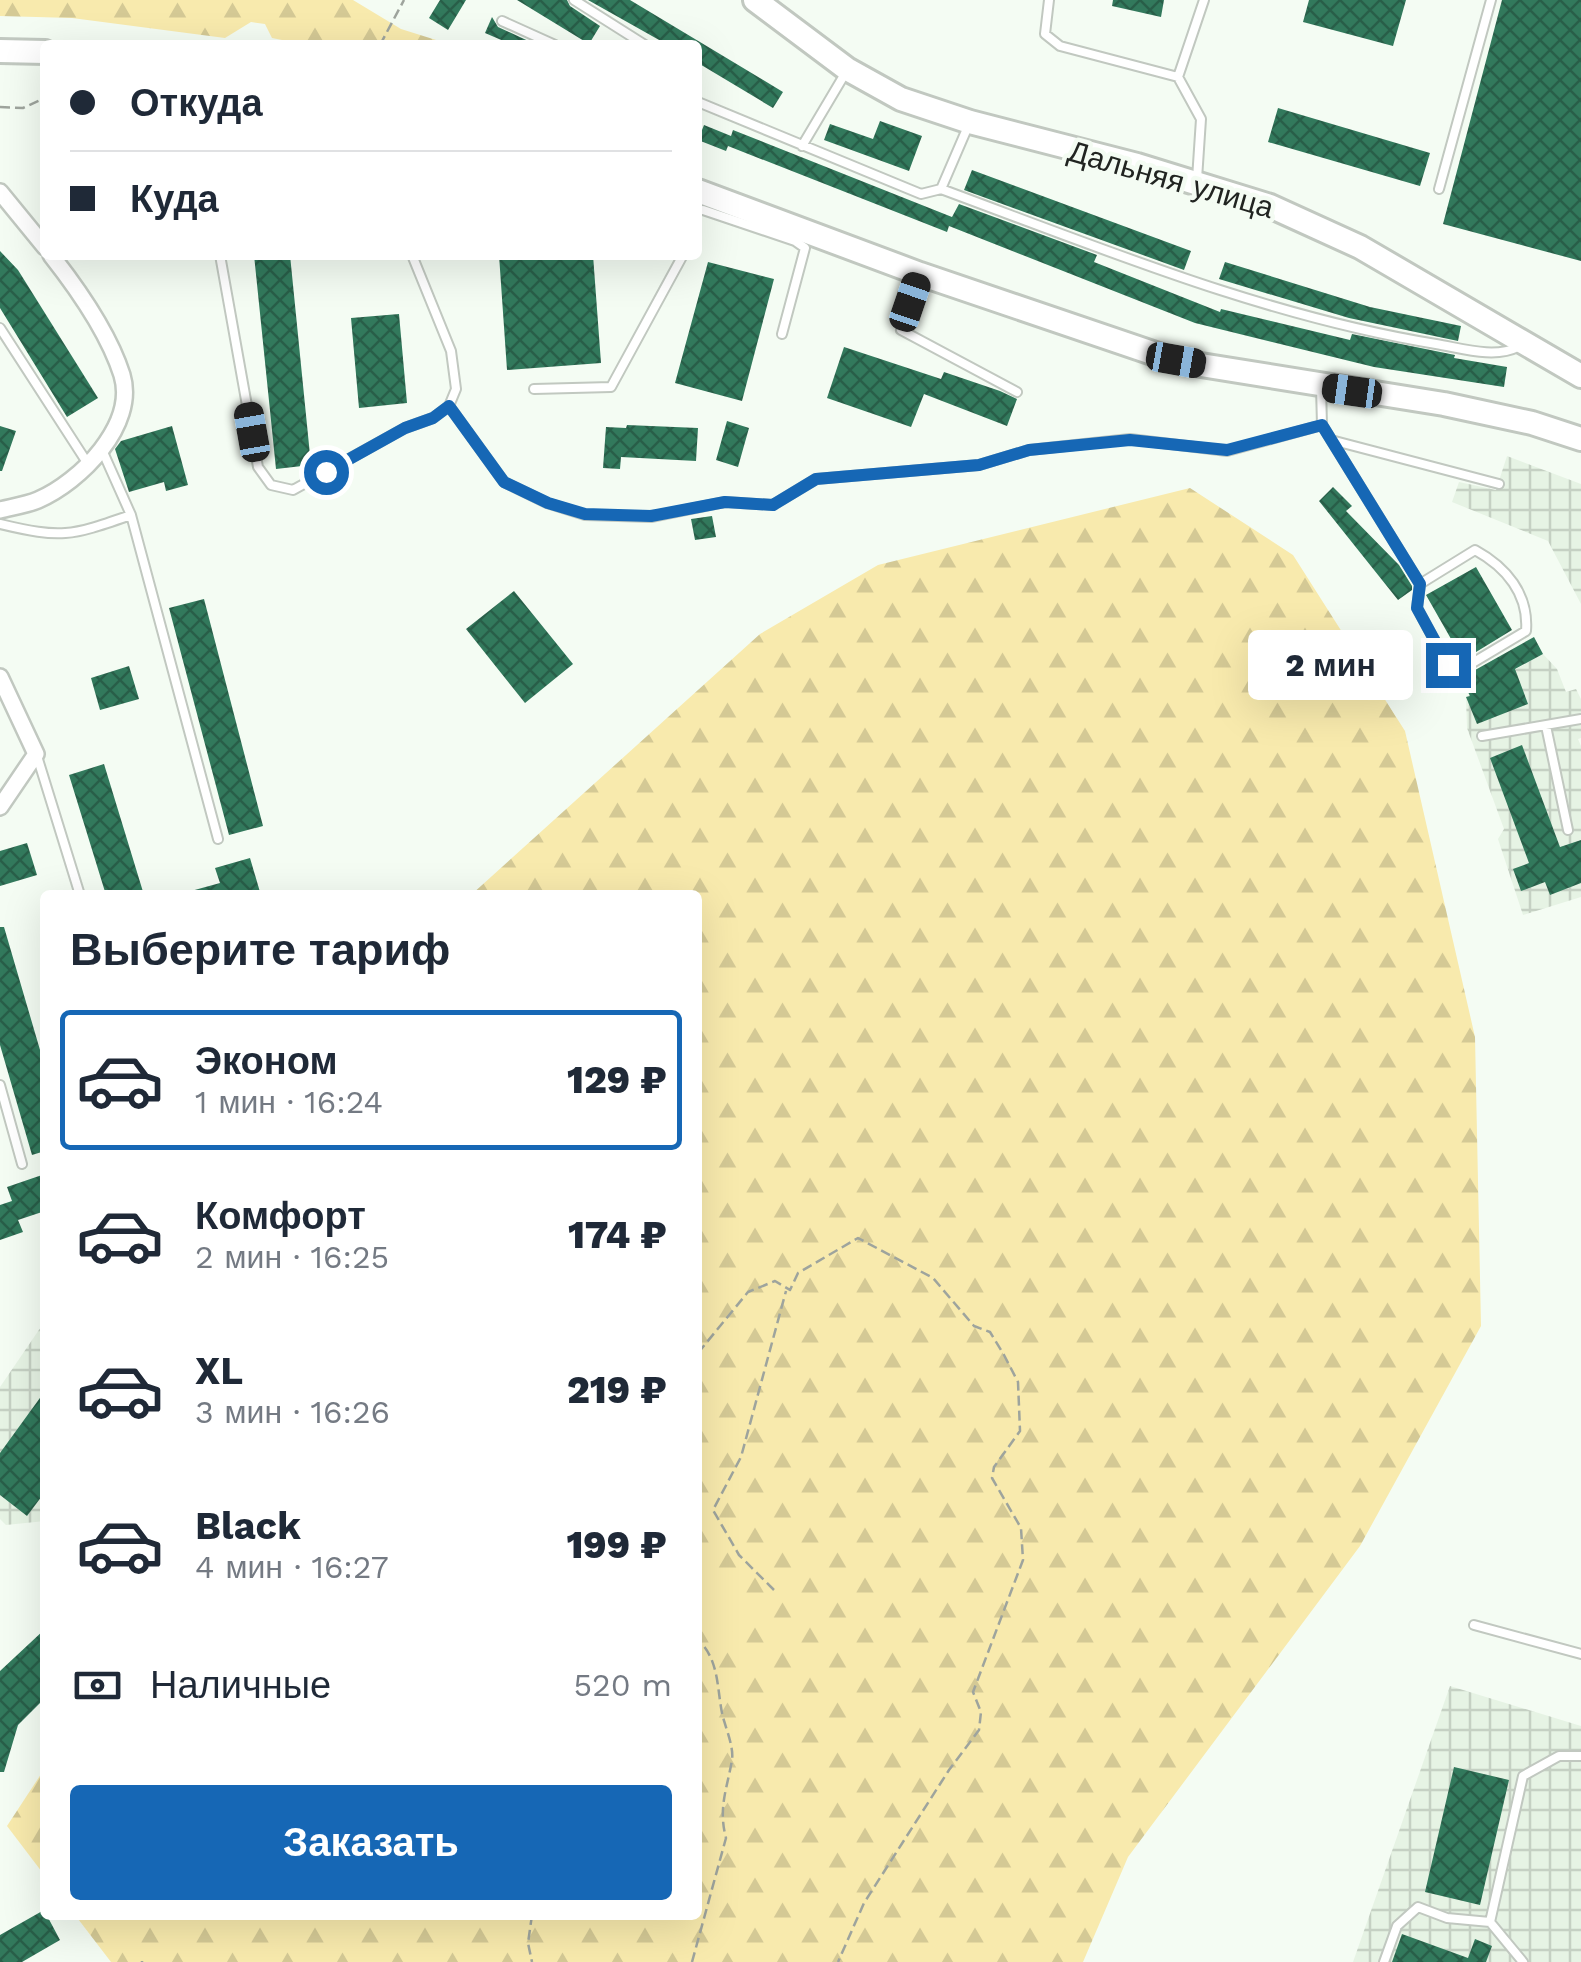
<!DOCTYPE html>
<html lang="ru">
<meta charset="utf-8">
<style>
body{margin:0;font-family:"Work Sans",sans-serif;background:#f2f2f3;color:#1f2937;height:100vh;display:flex;flex-direction:column;font-size:38px;white-space:nowrap}
*{box-sizing:border-box;margin:0}
p{font-size:32px;color:#747a83}
.icon{flex:none;width:55px;height:55px;fill:none;stroke:currentColor;stroke-width:2;stroke-linecap:round;stroke-linejoin:round}
.map{position:relative;flex:1;overflow:hidden}
.sheet{position:absolute;left:40px;top:890px;width:662px;height:1030px;display:flex;flex-direction:column;background:#fff;border-radius:10px;box-shadow:0 10px 40px #0002}
.sheet>*{flex:none}
.banner{position:absolute;left:40px;top:40px;width:662px;height:220px;border-radius:10px;box-shadow:0 10px 40px #0002;display:grid;align-content:center;height:220px;padding:0 30px;background:#fff}
.end{position:absolute;width:45px;height:45px;margin:-22px;border:12px solid #1667b5;background:#fff;box-shadow:0 0 0 5px #fff}
.from{border-radius:50%}
.bubble{position:absolute;height:70px;border-radius:10px;background:#fff;box-shadow:0 10px 40px #0002;font-size:32px;font-weight:800;line-height:70px;text-align:center}
.car{position:absolute;width:30px;height:60px;margin:-30px -15px;border-radius:12px;box-shadow:0 0 8px 2px #0007;background:linear-gradient(#222 24%,#8ab4d8 0 40%,#222 0 76%,#8ab4d8 0 86%,#222 0)}
.banner b{display:flex;align-items:center;gap:35px;height:95px;font-size:38px}
.banner b+b{border-top:2px solid #e0e1e3}
.banner i{width:25px;height:25px;background:#1f2937}
ul{padding:0;list-style:none}
li{display:flex;align-items:center;gap:30px;height:140px;margin:0 20px 15px;padding:0 10px;border:5px solid transparent;border-radius:10px}
li div{flex:1}
li b{display:block;font-size:38px}
li em{font-style:normal;font-weight:800}
li.on{border-color:#1667b5}
li>.icon{width:90px;height:90px;stroke-width:1.5}
h2{padding:0 30px;font-size:45px;line-height:120px}
.pay{display:flex;align-items:center;gap:25px;height:110px;padding:0 30px;font-size:38px}
.pay p{margin-inline-start:auto}
.button{display:flex;gap:20px;margin-top:auto;padding:20px 30px}
.button a{flex:1;height:115px;border-radius:10px;background:#1667b5;color:#fff;font-size:40px;font-weight:800;line-height:115px;text-align:center}
.map>svg:first-child{display:block}
.industrial{fill:url(#industrial-grid)}
.forest{fill:url(#forest-firs)}
.pitch{fill:#f8eaad}
.building{fill:url(#building-cross-hatch)}
.lines{fill:none;stroke-linecap:round;stroke-linejoin:round}
.lane-casing{stroke:#c1c8c0;stroke-width:12}
.street-casing{stroke:#c1c8c0;stroke-width:20}
.secondary-casing{stroke:#c1c8c0;stroke-width:28}
.path{stroke:#9ea49d;stroke-width:2.5;stroke-dasharray:10 5;stroke-linecap:butt}
.lane{stroke:#fff;stroke-width:8}
.street{stroke:#fff;stroke-width:15}
.secondary{stroke:#fff;stroke-width:22}
.route{stroke:#1667b5;stroke-width:12}
.labels{text-anchor:middle;dominant-baseline:central;stroke-width:9;stroke-linejoin:round;paint-order:stroke}
.street-label{font-size:30px;fill:#212421;stroke:#f4fcf3}
</style>
<div class="map">
<svg width="1581" height="1962" viewBox="0 0 1581 1962">
<defs>
<pattern id="industrial-grid" width="8" height="8" patternUnits="userSpaceOnUse" patternTransform="scale(2.5)"><rect width="8" height="8" fill="#e6f3e4"/><path d="M0 4h8M4 0v8" fill="none" stroke="#c5d0c3"/></pattern>
<pattern id="forest-firs" width="22" height="20" patternUnits="userSpaceOnUse" patternTransform="scale(2.5)"><rect width="22" height="20" fill="#f8eaad"/><path d="M5 1l3.5 6h-7zM16 11l3.5 6h-7z" fill="#d4c995"/></pattern>
<pattern id="building-cross-hatch" width="8" height="8" patternUnits="userSpaceOnUse" patternTransform="scale(2.5)"><rect width="8" height="8" fill="#32795c"/><path d="M0 0l8 8M0 8l8-8" fill="none" stroke="#285e48"/></pattern>
</defs>
<rect width="100%" height="100%" fill="#f4fcf3"/>
<!-- industrial -->
<path class="industrial" d="M1507 456 1581 484V604L1548 541 1452 502 1459 482 1496 490Z
M1543 654 1557 669 1566 692 1576 689 1581 699V738L1578 739 1581 746V897L1523 915 1498 839 1504 829 1467 728 1466 697Z
M45 1321V1521L6 1525 0 1519V1387Z
M1450 1686 1581 1726V1962H1353Z"/>
<!-- forest -->
<path class="forest" d="M0 0H353L401 29 452 45H307L272 38 265 24 251 22 225 38 72 18 0 16Z
M1190 488 1293 555 1405 731 1475 1037 1481 1326 1360 1546 1128 1857 1083 1962H111L75 1915H698V895H471L760 634 878 565Z
M45 1768V1876L7 1826Z"/>
<!-- pitch -->
<path class="pitch" d="M698 1568 750 1607 722 1646 698 1628Z"/>
<!-- building -->
<path class="building" d="M440 0H466L448 30 429 18Z
M517 0H567L570 6 600 26 589 44Z
M588 0H630L783 92 773 108 698 63V45H668Z
M1113 0H1164L1161 17 1112 6Z
M1309 0H1406L1393 46 1303 22Z
M1502 0H1581V261L1443 224Z
M492 17 498 27 537 45H513L485 33Z
M1278 108 1430 153 1420 186 1268 142Z
M880 121 922 136 909 171 824 140 830 124 873 139Z
M704 125 731 136 733 130 952 217 959 204 1097 255 1094 262 1220 312 1221 309 1350 340 1352 334 1455 355 1454 358 1507 367 1504 387 1374 367 1195 323 949 226 947 232 728 146 726 151 698 140Z
M972 170 1191 251 1184 270 964 190Z
M0 251 18 270 98 398 67 417 0 308Z
M254 255H290L311 465 276 469Z
M499 255H593L601 363 507 370Z
M708 262 774 279 742 401 675 383Z
M1225 262 1370 307 1461 326 1458 341 1349 318 1219 279Z
M399 314 407 403 359 408 351 318Z
M844 347 941 379 944 372 1000 391 1017 399 1007 426 924 394 911 427 827 398Z
M727 421 749 428 738 467 716 460Z
M627 425 698 428 696 461 621 457 620 469 603 468 606 427 626 428Z
M0 426 16 431 2 471H0Z
M172 426 188 485 166 491 164 482 129 492 115 449 121 441Z
M1333 487 1352 506 1346 511 1399 565 1412 586V590L1398 600 1319 501Z
M712 516 716 537 695 540 691 519Z
M1476 567 1512 630 1463 660 1426 595Z
M514 591 573 664 525 703 466 629Z
M204 599 263 826 229 835 169 608Z
M1534 637 1543 654 1515 669 1528 704 1477 724 1466 697 1470 696 1460 676 1468 674Z
M129 666 139 699 100 710 91 678Z
M1522 745 1560 847 1581 840V883L1550 895 1545 882 1521 891 1513 869 1529 863 1490 758Z
M104 764 144 895H106L69 775Z
M27 843 37 875 0 886V851Z
M250 858 260 892 248 895H192L191 891 220 883 215 868Z
M0 927H4L45 1067V1151L32 1155 0 1045Z
M42 1175 45 1211 18 1220 23 1232 0 1240V1205L12 1201 7 1187Z
M45 1391V1492L27 1516 0 1495V1453Z
M45 1629V1698L18 1725 4 1772H0V1671Z
M1454 1767 1509 1780 1480 1905 1425 1892Z
M44 1910 60 1940 22 1962H0V1935Z
M1402 1934 1468 1958 1475 1939 1492 1946 1486 1962H1392Z"/>
<g class="lines">
<defs>
<path id="lane" d="M574 0 645 45
M1049 0 1045 34 1060 46 1178 77
M502 21 555 45
M698 102 921 194 941 189C1103 249 1265 316 1436 344 1461 348 1494 359 1518 347
M802 146 846 72
M1197 179 1201 119 1178 77 1204 0
M941 189 969 124
M1439 189 1491 0
M703 210 795 241 805 248 782 334
M220 255 258 467 271 485 293 490 405 428 433 418 449 406 456 389 451 351 412 255
M919 278 901 330 1017 392
M0 328 88 464
M1321 387 1322 425 1420 584 1417 608 1448 665 1464 668 1526 631C1529 594 1506 567 1475 550L1420 584
M534 389 611 387 683 255
M449 406 504 482 547 503 585 515 651 517 725 502 773 505 816 479 979 465 1029 450 1130 439 1227 451 1322 425
M1331 440 1499 484
M102 450 131 515 218 839
M0 524C63 539 70 536 131 515
M1546 726 1568 830
M1482 736 1581 719
M37 756 80 895
M0 1085 22 1164
M1474 1625 1581 1654
M1490 1922 1523 1776 1559 1756H1581
M1384 1962 1397 1926 1418 1907 1447 1918 1490 1922 1523 1962"/>
<path id="street" d="M0 192 45 247
M0 510C12 507 26 505 38 500 80 482 137 425 122 375 109 334 77 288 51 255
M0 677 36 754 0 807"/>
<path id="secondary" d="M755 0 847 69 901 99 970 122 1137 165 1270 206 1360 247 1581 376
M0 51 45 52
M698 191 920 274 1176 361 1444 404 1532 423 1581 439"/>
</defs>
<!-- lane casing -->
<use href="#lane" class="lane-casing"/>
<!-- street casing -->
<use href="#street" class="street-casing"/>
<!-- secondary casing -->
<use href="#secondary" class="secondary-casing"/>
<!-- path -->
<path class="path" d="M380 45 404 0
M0 107 23 108 45 98
M698 1353 748 1292 775 1281 790 1290 798 1273 858 1238 933 1278 974 1326 990 1332 1004 1355 1018 1382 1020 1431 994 1467 992 1478 1021 1528 1023 1560 973 1692 981 1712 979 1730 949 1770 864 1903 838 1962
M774 1590 739 1555 713 1510 741 1457 786 1291
M532 1915 528 1943 532 1962
M142 1961V1962
M692 1962 726 1838C718 1808 727 1789 732 1760 734 1746 725 1727 722 1713 717 1688 719 1659 698 1640"/>
<!-- lane -->
<use href="#lane" class="lane"/>
<!-- street -->
<use href="#street" class="street"/>
<!-- secondary -->
<use href="#secondary" class="secondary"/>
</g>
<g class="lines">
<!-- route -->
<path class="route" d="M326 472 405 428 433 418 449 406 504 482 548 503 585 514 651 516 725 502 773 505 816 479 979 465 1029 450 1130 440 1227 450 1322 425 1420 584 1417 608 1448 665"/>
</g>
<g class="labels">
<!-- street labels -->
<g class="street-label">
<text transform="translate(1171 179) rotate(16)">Дальняя улица</text>
</g>
</g>
</svg>
<i class="end from" style="left:326px;top:472px"></i>
<i class="end" style="left:1448px;top:665px"></i>
<div class="bubble" style="left:1248px;top:630px;width:165px">2 мин</div>
<i class="car" style="left:910px;top:302px;rotate:19deg"></i>
<i class="car" style="left:1176px;top:360px;rotate:100deg"></i>
<i class="car" style="left:1352px;top:391px;rotate:278deg"></i>
<i class="car" style="left:252px;top:432px;rotate:350deg"></i>
<div class="banner">
<b><i class="from"></i>Откуда</b>
<b><i></i>Куда</b>
</div>
<section class="sheet">
<h2>Выберите тариф</h2>
<ul>
<li class="on"><svg class="icon" aria-label="car" viewBox="0 0 24 24"><path d="M5 17H2v-5l4-1 3-4h7l3 4 3 1v5h-3M9 17h6M6 11h13"/><circle cx="7" cy="17" r="2"/><circle cx="17" cy="17" r="2"/></svg><div><b>Эконом</b><p>1 мин · 16:24</p></div><em>129 ₽</em></li>
<li><svg class="icon" aria-label="car" viewBox="0 0 24 24"><path d="M5 17H2v-5l4-1 3-4h7l3 4 3 1v5h-3M9 17h6M6 11h13"/><circle cx="7" cy="17" r="2"/><circle cx="17" cy="17" r="2"/></svg><div><b>Комфорт</b><p>2 мин · 16:25</p></div><em>174 ₽</em></li>
<li><svg class="icon" aria-label="car" viewBox="0 0 24 24"><path d="M5 17H2v-5l4-1 3-4h7l3 4 3 1v5h-3M9 17h6M6 11h13"/><circle cx="7" cy="17" r="2"/><circle cx="17" cy="17" r="2"/></svg><div><b>XL</b><p>3 мин · 16:26</p></div><em>219 ₽</em></li>
<li><svg class="icon" aria-label="car" viewBox="0 0 24 24"><path d="M5 17H2v-5l4-1 3-4h7l3 4 3 1v5h-3M9 17h6M6 11h13"/><circle cx="7" cy="17" r="2"/><circle cx="17" cy="17" r="2"/></svg><div><b>Black</b><p>4 мин · 16:27</p></div><em>199 ₽</em></li>
</ul>
<div class="pay"><svg class="icon" aria-label="cash" viewBox="0 0 24 24"><path d="M3 7h18v10H3z"/><circle cx="12" cy="12" r="2"/></svg>Наличные<p>520 m</p></div>
<div class="button"><a>Заказать</a></div>
</section>
</div>
